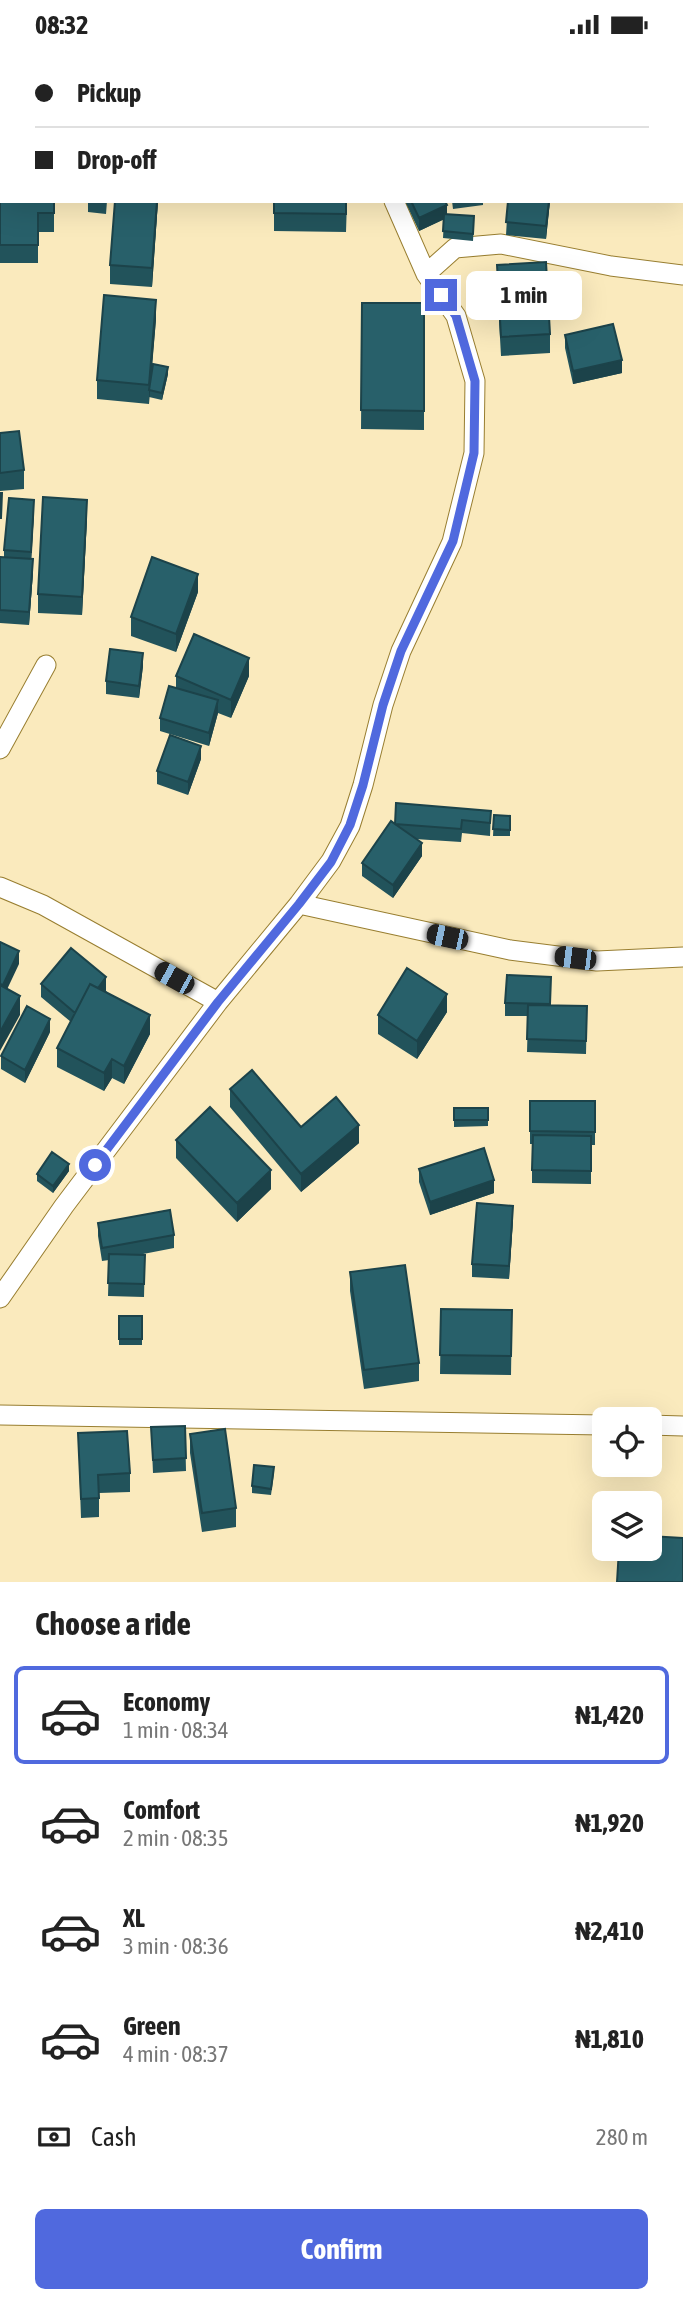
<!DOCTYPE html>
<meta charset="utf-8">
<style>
body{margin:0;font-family:"Asap Condensed",sans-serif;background:#f2f2f2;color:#222;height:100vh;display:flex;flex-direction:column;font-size:26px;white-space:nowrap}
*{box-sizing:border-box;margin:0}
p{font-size:23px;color:#767676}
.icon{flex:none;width:38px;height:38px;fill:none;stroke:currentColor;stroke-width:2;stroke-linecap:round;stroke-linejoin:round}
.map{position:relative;height:1533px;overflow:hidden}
.drawer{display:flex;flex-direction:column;background:#fff;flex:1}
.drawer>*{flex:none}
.hud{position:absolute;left:0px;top:0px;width:684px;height:154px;box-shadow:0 7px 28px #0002;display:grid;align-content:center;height:154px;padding:0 35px;background:#fff}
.fabs{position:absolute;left:592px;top:1358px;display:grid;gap:14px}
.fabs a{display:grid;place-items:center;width:70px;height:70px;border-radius:10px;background:#fff;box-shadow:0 7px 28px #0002;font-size:35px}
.end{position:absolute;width:32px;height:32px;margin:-16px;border:9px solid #5069de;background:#fff;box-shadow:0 0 0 4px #fff}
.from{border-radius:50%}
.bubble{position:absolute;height:49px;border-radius:10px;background:#fff;box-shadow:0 7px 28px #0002;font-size:23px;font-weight:700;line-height:49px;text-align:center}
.car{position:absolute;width:21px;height:42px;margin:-21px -10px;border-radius:9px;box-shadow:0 0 5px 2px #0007;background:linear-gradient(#222 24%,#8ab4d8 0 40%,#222 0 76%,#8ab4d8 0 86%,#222 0)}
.hud b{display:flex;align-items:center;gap:24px;height:66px;font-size:26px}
.hud b+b{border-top:2px solid #e0e0e0}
.hud i{width:18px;height:18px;background:#222}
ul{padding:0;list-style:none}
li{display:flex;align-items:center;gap:21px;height:98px;margin:0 14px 10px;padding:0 21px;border:4px solid transparent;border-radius:10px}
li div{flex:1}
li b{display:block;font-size:26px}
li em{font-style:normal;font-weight:700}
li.on{border-color:#5069de}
li>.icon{width:63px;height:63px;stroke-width:1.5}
h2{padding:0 35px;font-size:32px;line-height:84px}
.pay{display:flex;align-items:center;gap:18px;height:77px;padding:0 35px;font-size:26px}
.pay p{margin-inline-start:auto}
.cta{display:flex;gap:14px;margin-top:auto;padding:14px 35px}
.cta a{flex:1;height:80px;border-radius:10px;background:#5069de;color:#fff;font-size:28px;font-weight:700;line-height:80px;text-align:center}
.status{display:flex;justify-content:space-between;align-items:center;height:49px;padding:0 35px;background:#fff;direction:ltr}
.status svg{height:19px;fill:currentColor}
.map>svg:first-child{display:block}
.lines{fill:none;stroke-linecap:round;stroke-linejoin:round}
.minor-casing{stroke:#987e30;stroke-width:21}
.minor{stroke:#fff;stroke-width:19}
.wall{fill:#22535b}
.shaded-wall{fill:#1c434a}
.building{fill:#28606a;stroke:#1c434a;stroke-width:2}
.route{stroke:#5069de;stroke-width:9}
</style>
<div class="status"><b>08:32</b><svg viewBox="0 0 49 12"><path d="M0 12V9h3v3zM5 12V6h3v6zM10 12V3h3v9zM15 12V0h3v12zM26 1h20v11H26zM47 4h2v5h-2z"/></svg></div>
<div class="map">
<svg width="683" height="1533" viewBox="0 0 683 1533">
<rect width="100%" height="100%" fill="#faeabd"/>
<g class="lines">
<defs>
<path id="minor" d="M367 0V2
M426 225 455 199 501 195 611 217 683 226
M0 700 46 616
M0 838 43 856 218 953
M299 855 510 901 597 912 683 908
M0 1249 64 1157 218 953 299 855 331 812 350 777 363 736 383 656 401 602 452 493 474 404 475 332 456 267 426 225 394 152
M0 1366 604 1376
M649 1376 683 1377"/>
</defs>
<!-- minor casing -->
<use href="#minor" class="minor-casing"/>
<!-- minor -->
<use href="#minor" class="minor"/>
</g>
<!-- wall -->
<path class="wall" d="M62 0H111V2H62Z
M270 0H355V2H270Z
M0 125 54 152V183H38V214H0Z
M88 152H107L106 165 88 163Z
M115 152H158L152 238 110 235V216Z
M274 152H347L346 183 274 182Z
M405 152H445L447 165 474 174 473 192 443 189 444 170 419 182Z
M452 152H483V156L453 160Z
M508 152H550L546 190 506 186Z
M497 216 550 285V304L501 307 497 235Z
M362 254H424V381L361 380Z
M156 270 151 327 168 325 162 351 149 348V355L97 350V331Z
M565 286 622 324 573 335 565 299Z
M0 384 24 421V440L0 442Z
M34 464 31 510 33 523 29 576 0 574V508H4V501Z
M87 469 82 566 38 564V545Z
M198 543 176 603 131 587V568Z
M143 617 139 649 106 645V632Z
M176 627H249L231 669 218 664 209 697 160 682V669L176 639Z
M201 710 188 746 157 735V722Z
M491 762 490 787 462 784 461 793 415 790 422 807 393 849 362 827V814L395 775Z
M494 766 510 767V787H493Z
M41 935 106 941V942L150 985 124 1035 112 1029 104 1042 57 1018V999L71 973 41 948Z
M551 941 550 957H587L586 1005 527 1003 528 967H505V954Z
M447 963 417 1010 378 985V966Z
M50 983 25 1034 1 1020V1007Z
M230 1040 301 1078 359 1094 301 1143 230 1058Z
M530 1052H595V1096H591V1135L532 1134V1095H530Z
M454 1059H488V1077L454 1078Z
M176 1091 271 1140 237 1173 176 1109Z
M419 1120 494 1144 430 1166 419 1133Z
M69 1122 53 1144 37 1132V1125Z
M513 1170 509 1230 472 1228V1215Z
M98 1174 174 1186V1199L138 1206H145L144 1248 108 1247 109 1211 102 1212 98 1187Z
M350 1223 419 1314V1332L364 1340 350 1242Z
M441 1260 512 1261 511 1326 440 1325Z
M119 1267H142V1296H119Z
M185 1377 186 1422 153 1424 151 1378Z
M78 1384 130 1424V1443L99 1444V1468L81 1469Z
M190 1385 236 1459V1478L202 1483 190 1404Z
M274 1424 271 1446 252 1444V1437Z"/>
<!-- shaded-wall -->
<path class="shaded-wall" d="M157 152H158L152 238V219Z
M549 152H550L546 190V177Z
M447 156V169L419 182V169Z
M156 251V270L149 355V336Z
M622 311V324L573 335V322Z
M168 318V325L162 351V344Z
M34 451V464L31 516V503Z
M87 451V469L82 566V548Z
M33 510V523L29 576V563Z
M198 525V543L176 603V585Z
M143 604V617L139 649V637Z
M249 609V627L231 669V651Z
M218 651V664L209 697V684Z
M201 697V710L188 746V733Z
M422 794V807L393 849V836Z
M19 902V915L3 949V936Z
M106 928V941L95 956V943Z
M447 945V963L417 1010V992Z
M20 947V966L0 1002V983Z
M150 966V985L124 1035V1017Z
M50 970V983L25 1034V1021Z
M112 1010V1029L104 1042V1024Z
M359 1076V1094L301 1143V1125Z
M69 1115V1122L53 1144V1137Z
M271 1121V1140L237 1173V1154Z
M494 1131V1144L430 1166V1153Z
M513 1157V1170L509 1230V1217Z"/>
<!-- building -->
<path class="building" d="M290 0H355V2H290Z
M451 0H492V2H451Z
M0 125H2V152H54V164H38V196H0Z
M115 152H157L152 219 110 216Z
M274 152H346V165L274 164Z
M411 152H445L447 156 419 169Z
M508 152H549L546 177 506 173Z
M444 165 474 167 473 185 443 182Z
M546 213 550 285 501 288 497 216Z
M104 246 156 251 149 336 97 331Z
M362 254H424V362L361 361Z
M613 275 622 311 573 322 565 286Z
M153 315 168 318 162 344 149 341Z
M19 382 24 421 0 424V384Z
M0 444H2L1 469H0Z
M43 448 87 451 82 548 38 545Z
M9 449 34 451 31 503 4 501Z
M0 508 33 510 29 563 0 561Z
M152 508 198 525 176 585 131 568Z
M194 585 249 609 231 651 176 627Z
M110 600 143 604 139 637 106 632Z
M169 637 218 651 209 684 160 669Z
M170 686 201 697 188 733 157 722Z
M396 754 491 762 490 774 462 771 461 780 395 775 422 794 393 836 362 814 391 772 395 775Z
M494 766 510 767V781L493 780Z
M0 893 19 902 3 936 0 935Z
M71 899 106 928 98 939 90 935 75 964 41 935Z
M407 919 447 945 417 992 378 966Z
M507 926 551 928 550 955 505 954Z
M90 935 150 966 124 1017 112 1010 104 1024 57 999Z
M0 936 20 947 0 983Z
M528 956 587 957 586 992 527 990Z
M27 957 50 970 25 1021 1 1007Z
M252 1021 301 1078 336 1048 359 1076 301 1125 230 1040Z
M530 1052H595V1083L530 1082Z
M210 1058 271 1121 237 1154 176 1091Z
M454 1059H488V1071H454Z
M533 1086 591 1087V1122L532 1121Z
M484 1099 494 1131 430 1153 419 1120Z
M52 1103 69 1115 53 1137 37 1125Z
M477 1154 513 1157 509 1217 472 1215Z
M170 1161 174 1186 102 1199 98 1174Z
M109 1205 145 1206 144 1235 108 1234Z
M405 1216 419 1314 364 1321 350 1223Z
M441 1260 512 1261 511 1307 440 1306Z
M119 1267H142V1290H119Z
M185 1377 186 1409 153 1411 151 1378Z
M225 1380 236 1459 202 1464 190 1385Z
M127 1382 130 1424 98 1426 99 1449 81 1450 78 1384Z
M254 1416 274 1418 271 1440 252 1437Z
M649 1487 683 1489V1533H617L619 1500H649Z"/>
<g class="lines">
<!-- route -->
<path class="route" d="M95 1116 218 953 299 855 331 813 350 776 363 736 383 656 401 602 453 492 474 404 475 332 456 267 441 246"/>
</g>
</svg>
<div class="fabs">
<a><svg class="icon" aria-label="locate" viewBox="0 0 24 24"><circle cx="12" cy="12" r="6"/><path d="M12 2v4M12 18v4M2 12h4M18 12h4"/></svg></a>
<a><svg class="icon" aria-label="layers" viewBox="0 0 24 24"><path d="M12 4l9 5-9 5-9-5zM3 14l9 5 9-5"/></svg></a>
</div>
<i class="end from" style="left:95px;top:1116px"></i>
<i class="end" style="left:441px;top:246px"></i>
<div class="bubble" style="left:466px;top:222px;width:116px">1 min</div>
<i class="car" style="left:447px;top:888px;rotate:282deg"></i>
<i class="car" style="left:575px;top:909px;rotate:277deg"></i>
<i class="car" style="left:174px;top:929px;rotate:299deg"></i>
<div class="hud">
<b><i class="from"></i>Pickup</b>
<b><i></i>Drop-off</b>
</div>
</div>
<section class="drawer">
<h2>Choose a ride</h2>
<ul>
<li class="on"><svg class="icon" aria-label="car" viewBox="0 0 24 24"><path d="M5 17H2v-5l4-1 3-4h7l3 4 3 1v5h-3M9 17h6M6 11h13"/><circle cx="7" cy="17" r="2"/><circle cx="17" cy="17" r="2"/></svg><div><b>Economy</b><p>1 min · 08:34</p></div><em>₦1,420</em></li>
<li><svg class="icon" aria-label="car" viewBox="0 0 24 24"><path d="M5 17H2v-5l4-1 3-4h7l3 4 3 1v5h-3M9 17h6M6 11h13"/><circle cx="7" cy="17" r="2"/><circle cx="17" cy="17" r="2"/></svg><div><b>Comfort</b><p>2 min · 08:35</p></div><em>₦1,920</em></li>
<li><svg class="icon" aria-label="car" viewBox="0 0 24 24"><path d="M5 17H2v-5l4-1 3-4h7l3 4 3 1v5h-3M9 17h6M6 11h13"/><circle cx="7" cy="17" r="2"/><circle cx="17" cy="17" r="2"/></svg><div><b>XL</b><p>3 min · 08:36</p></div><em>₦2,410</em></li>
<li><svg class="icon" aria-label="car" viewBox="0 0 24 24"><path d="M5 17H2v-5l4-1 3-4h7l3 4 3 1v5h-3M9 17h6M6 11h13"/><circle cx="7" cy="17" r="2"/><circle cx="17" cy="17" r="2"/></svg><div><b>Green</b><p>4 min · 08:37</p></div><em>₦1,810</em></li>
</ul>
<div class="pay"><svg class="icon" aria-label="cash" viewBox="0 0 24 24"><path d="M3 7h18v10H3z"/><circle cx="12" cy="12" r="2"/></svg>Cash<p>280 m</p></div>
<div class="cta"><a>Confirm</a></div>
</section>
